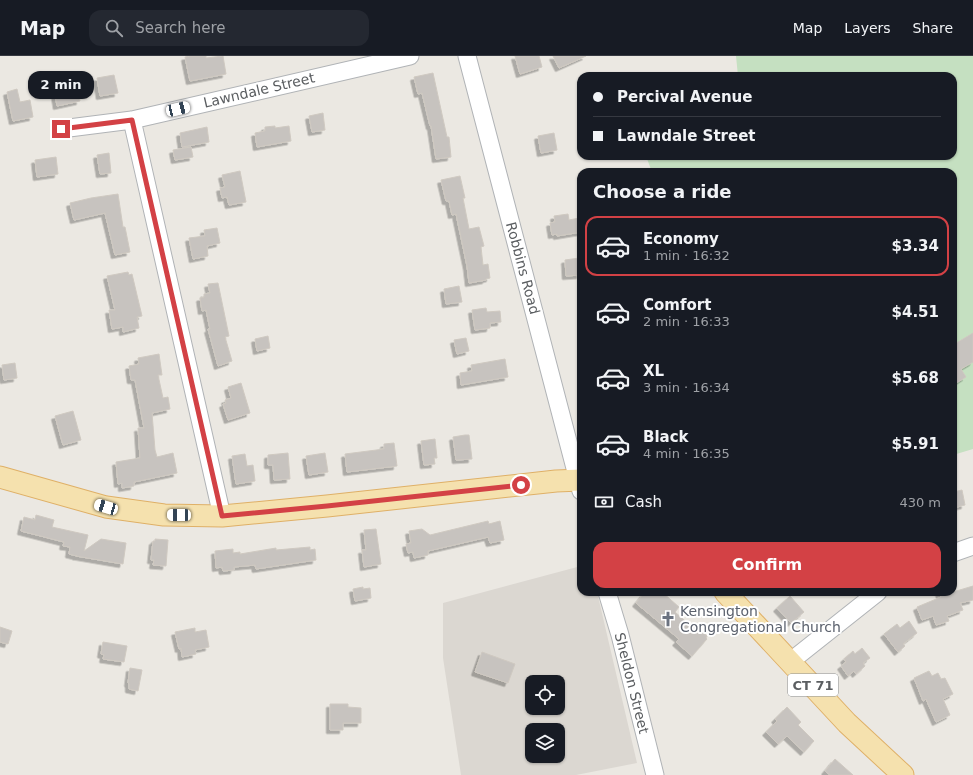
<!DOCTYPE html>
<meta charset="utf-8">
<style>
body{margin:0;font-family:"DejaVu Sans",sans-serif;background:#242831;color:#f1f3f6;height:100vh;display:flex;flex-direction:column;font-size:15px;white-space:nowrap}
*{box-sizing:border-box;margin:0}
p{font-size:13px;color:#9ea1a6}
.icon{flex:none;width:22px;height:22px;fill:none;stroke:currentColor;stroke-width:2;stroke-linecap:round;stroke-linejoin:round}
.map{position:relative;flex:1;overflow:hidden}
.sheet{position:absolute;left:577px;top:112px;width:380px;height:428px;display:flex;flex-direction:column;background:#171b24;border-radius:12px;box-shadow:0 1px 3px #0004}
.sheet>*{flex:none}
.guide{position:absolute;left:577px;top:16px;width:380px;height:88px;border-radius:12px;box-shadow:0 1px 3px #0004;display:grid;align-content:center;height:88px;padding:0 16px;background:#171b24}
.buttons{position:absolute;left:525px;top:619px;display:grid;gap:8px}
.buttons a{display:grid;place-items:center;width:40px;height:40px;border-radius:8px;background:#171b24;box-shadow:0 1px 3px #0004;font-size:20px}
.end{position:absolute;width:18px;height:18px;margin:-9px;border:5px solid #d34145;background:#fff;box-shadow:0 0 0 2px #fff}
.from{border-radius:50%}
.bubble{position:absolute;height:28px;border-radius:12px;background:#171b24;box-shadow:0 1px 3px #0004;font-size:13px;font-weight:700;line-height:28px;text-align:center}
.car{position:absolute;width:12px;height:24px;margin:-12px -6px;border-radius:5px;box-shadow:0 0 3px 1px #0007;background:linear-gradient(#fff 24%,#345 0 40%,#fff 0 76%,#345 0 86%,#fff 0)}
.guide b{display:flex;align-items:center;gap:14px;height:38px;font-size:15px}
.guide b+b{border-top:1px solid #363941}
.guide i{width:10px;height:10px;background:#f1f3f6}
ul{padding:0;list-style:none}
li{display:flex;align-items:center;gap:12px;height:60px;margin:0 8px 6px;padding:0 8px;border:2px solid transparent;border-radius:12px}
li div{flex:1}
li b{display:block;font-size:15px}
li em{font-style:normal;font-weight:700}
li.active{border-color:#d34145}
li>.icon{width:36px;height:36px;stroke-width:1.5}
h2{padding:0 16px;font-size:18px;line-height:48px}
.pay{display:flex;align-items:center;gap:10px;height:44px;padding:0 16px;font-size:15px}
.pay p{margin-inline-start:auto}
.primary-button{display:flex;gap:8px;margin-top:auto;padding:8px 16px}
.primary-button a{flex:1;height:46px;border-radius:12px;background:#d34145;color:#fff;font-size:16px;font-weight:700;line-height:46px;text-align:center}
header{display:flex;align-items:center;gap:24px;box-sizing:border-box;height:56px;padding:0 20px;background:#171b24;border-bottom:1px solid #363941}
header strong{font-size:19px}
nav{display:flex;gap:22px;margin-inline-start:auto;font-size:14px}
.search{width:280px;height:36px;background:#242831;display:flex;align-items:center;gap:10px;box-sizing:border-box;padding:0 14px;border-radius:12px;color:#9ea1a6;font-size:15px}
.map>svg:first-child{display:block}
.education{fill:#dbd7d1;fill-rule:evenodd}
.green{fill:#c5e0c1}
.building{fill:#c7c3bf;stroke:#cfc9c1;filter:url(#shadow)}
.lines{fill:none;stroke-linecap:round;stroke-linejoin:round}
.minor-casing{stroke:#b0b3b6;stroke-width:19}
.major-casing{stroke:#dfb067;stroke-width:23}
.minor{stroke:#fff;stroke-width:17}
.major{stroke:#f5e1ae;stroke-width:21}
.route{stroke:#d34145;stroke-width:5}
.labels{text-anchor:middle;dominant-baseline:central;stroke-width:4;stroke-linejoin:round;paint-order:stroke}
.shield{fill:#fff;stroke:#8c8e90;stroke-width:1}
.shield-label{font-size:13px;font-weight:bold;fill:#5b5e61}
.street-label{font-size:14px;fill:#5b5e61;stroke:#fff}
.worship-label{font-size:14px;fill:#5b616d;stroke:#fff;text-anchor:start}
</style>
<header>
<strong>Map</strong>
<div class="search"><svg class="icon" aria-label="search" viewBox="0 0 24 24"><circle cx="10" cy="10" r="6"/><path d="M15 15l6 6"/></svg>Search here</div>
<nav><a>Map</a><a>Layers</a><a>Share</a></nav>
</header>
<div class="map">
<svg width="973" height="719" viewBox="0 0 973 719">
<defs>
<filter id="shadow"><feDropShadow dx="-3.5" dy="3.5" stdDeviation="0" flood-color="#0004"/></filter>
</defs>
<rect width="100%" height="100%" fill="#ebe8e2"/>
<!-- education -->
<path class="education" d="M581 510V536H597L637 707 576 719H461L443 602V547ZM532 626H558V652H532ZM532 674H558V700H532Z"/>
<!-- green -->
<path class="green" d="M736 0H973V393L953 399V116H652L646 100H953V20H738Z"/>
<!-- building -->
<path class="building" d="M190 0H206V2L223 0 226 18 190 25 185 1Z
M515 0H539L542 11 520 18Z
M553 0H586L559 12Z
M433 17 447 81H449L451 101 436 103 431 70H430L422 37 418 38 414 21Z
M114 19 118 37 100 40 97 22Z
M77 28 80 45 57 50 54 32Z
M17 33 20 46 30 44 33 61 13 65 7 36Z
M323 57 325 74 312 76 309 60Z
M275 70V72L289 70 291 85 257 91 255 77 265 75V71Z
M207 71 209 86 182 91 180 77Z
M554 77 557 94 541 97 538 80Z
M191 91 193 101 175 104 173 94Z
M109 97 111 117 100 118 97 99Z
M56 101 58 118 37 121 35 104Z
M240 115 246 146 229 149 227 141 222 142 220 132 225 131 222 119Z
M460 120 465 142H463L469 173 479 171 484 190 481 191 483 209 488 208 490 222 486 223V224L469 227 467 210 456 158 452 159 449 145H446L441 124Z
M118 138 123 171H125L130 196 115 199 105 157 74 164 70 147 91 142Z
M568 158 569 164 579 162 581 176 557 180V178L552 179 550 167 555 166 554 160Z
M217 172 220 187 207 190 208 200 193 203 189 182 205 180 204 174Z
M579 202 580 219 566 220 565 204Z
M128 216 129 219 132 218 142 260 137 261 139 272 123 276V271L112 273 109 254H115L107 220Z
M218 227 229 280 225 281 232 305 218 310 208 273H210L206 254 202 255 200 242 204 241V238L210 237 208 228Z
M459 230 462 246 446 248 444 233Z
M486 252 487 256 500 255 501 266 490 267V272L475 274 472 254Z
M973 277V306L961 313 966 321 953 329V289Z
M268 280 270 292 257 295 255 283Z
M466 282 469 295 457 298 454 284Z
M159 298 162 319H158L163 342 168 341 170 353 152 357 155 394 157 401 173 397 177 417 134 426V430L122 432V427L118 428 116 406 140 402 138 372H144L135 324H131L129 310 139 308 138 302Z
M505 303 508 321 461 329 460 317 472 315 471 309Z
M15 307 17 322 4 324 2 309Z
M241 327 250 357 228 364 223 348 226 347 225 344 231 342 228 331Z
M73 355 81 384 63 389 55 360Z
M465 379H469L472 403 456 404 453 381Z
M435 383 437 402H434L435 408 424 409 421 385Z
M394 387 397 410 347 416 345 398 384 393V388Z
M288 397 290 423 274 424 273 409H268V399Z
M325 397 328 416 309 419 306 400Z
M245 398 247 410 253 409 255 425 236 428 232 400Z
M962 434 965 449 953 452V436Z
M36 459 54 464 52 471 88 479 84 495 101 483 126 487 123 508 76 500H77L69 498 70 491 63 490 64 486 21 475 24 461 35 464Z
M488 465 489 468 500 465 504 484 490 487 488 481 428 495V499L414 502 413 496 408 497 406 488 411 487 409 475 422 473 430 479Z
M376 473 381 508 364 511 362 494H366L364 474Z
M155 483 168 484 166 510 153 509 154 504H151L153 485H155Z
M310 491V494L315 493 316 504 256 513 255 509 234 511V514L223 515 222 511 216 512 215 495 233 493V497L240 496V498L276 492V494Z
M973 530V544L960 547 963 554 947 560 949 565 936 569 933 560 922 564 917 551 941 541 939 536H953Z
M363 531V533L370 532 371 542 355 545 353 533Z
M645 536H662L679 551 675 556 692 571 694 569 707 580 706 582 707 583 692 600 676 586 679 583 636 547Z
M790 540 804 556 791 567 777 552Z
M909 565 917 577 903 588 905 590 898 596 884 578 897 568 900 572Z
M0 571 12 575 8 588 0 586Z
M195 572V576L206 574 209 591 195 594 196 598 182 601 181 592 179 593 175 576Z
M103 586 127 590 124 606 103 603 104 599 101 598Z
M862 592 870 602 863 607 865 610 856 618 854 615 848 620 841 610 846 606 844 603 853 595 855 598Z
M482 596 515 608 508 627 475 616Z
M130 612 142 614 138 635 129 633V628L128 627Z
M929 615 932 620 938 617 941 623 945 622 953 638 943 643 950 659 936 666 926 643 923 645 914 622Z
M330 648H348V651L361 652V667H343V674H330Z
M787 651 801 666 798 669 814 685 804 696 787 680 778 688 766 676 777 665 775 663Z
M835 703 853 719H830L825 715Z"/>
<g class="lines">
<defs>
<path id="minor" d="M467 0 581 435
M132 64 222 460
M61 73 132 64 410 0
M953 497 973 490
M607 536 620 579 655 719
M791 605 878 536"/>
<path id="major" d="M0 421 106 451 164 459 222 460 327 450 556 425 581 424
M725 536 847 667 903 719"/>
</defs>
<!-- minor casing -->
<use href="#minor" class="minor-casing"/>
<!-- major casing -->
<use href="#major" class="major-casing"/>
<!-- minor -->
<use href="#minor" class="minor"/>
<!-- major -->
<use href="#major" class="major"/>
</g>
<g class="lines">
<!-- route -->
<path class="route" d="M61 73 132 64 222 460 327 450 521 429"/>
</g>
<!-- icons -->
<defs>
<symbol id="church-bare" viewBox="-9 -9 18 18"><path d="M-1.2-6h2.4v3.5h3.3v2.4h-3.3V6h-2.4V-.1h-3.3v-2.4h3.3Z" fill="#6b7280" stroke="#fff" stroke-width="2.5" paint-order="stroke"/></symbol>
</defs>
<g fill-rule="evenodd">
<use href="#church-bare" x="657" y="552" width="22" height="22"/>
</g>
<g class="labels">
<!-- shield labels -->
<rect class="shield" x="788" y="618" width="50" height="22" rx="3"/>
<g class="shield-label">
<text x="813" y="629">CT 71</text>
</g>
<!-- street labels -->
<g class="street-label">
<text transform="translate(259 34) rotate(-13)">Lawndale Street</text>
<text transform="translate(523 212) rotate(75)">Robbins Road</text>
<text transform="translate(632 627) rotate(76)">Sheldon Street</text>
</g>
<!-- worship labels -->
<g class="worship-label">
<text x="680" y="555">Kensington<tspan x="680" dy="16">Congregational Church</tspan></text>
</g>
</g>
</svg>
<div class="buttons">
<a><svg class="icon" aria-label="locate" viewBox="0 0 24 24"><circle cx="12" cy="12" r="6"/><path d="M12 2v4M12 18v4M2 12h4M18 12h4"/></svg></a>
<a><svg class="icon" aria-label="layers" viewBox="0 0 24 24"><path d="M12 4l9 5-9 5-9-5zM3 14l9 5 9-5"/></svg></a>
</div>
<i class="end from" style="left:521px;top:429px"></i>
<i class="end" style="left:61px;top:73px"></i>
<div class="bubble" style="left:28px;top:15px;width:66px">2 min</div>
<i class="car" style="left:178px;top:53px;rotate:77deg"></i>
<i class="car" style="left:106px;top:451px;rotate:286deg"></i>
<i class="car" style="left:179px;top:459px;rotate:271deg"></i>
<div class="guide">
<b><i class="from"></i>Percival Avenue</b>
<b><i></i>Lawndale Street</b>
</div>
<section class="sheet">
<h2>Choose a ride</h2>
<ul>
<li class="active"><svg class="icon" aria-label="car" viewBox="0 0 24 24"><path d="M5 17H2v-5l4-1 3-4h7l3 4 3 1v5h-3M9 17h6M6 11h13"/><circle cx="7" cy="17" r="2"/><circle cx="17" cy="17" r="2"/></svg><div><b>Economy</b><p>1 min · 16:32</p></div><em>$3.34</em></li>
<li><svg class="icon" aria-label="car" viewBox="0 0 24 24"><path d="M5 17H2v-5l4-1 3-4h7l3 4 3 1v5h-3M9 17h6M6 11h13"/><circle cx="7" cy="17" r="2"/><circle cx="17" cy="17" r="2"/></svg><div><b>Comfort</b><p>2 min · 16:33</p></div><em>$4.51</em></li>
<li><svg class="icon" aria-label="car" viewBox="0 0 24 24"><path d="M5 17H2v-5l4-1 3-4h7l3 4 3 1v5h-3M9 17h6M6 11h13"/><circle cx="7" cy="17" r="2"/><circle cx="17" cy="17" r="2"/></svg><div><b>XL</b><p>3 min · 16:34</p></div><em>$5.68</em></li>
<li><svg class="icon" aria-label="car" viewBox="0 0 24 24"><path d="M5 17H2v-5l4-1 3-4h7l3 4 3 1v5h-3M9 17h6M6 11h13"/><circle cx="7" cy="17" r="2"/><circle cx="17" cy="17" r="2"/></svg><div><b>Black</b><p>4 min · 16:35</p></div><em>$5.91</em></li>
</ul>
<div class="pay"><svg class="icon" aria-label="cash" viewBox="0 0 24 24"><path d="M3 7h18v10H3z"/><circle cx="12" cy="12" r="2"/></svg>Cash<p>430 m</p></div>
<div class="primary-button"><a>Confirm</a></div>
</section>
</div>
